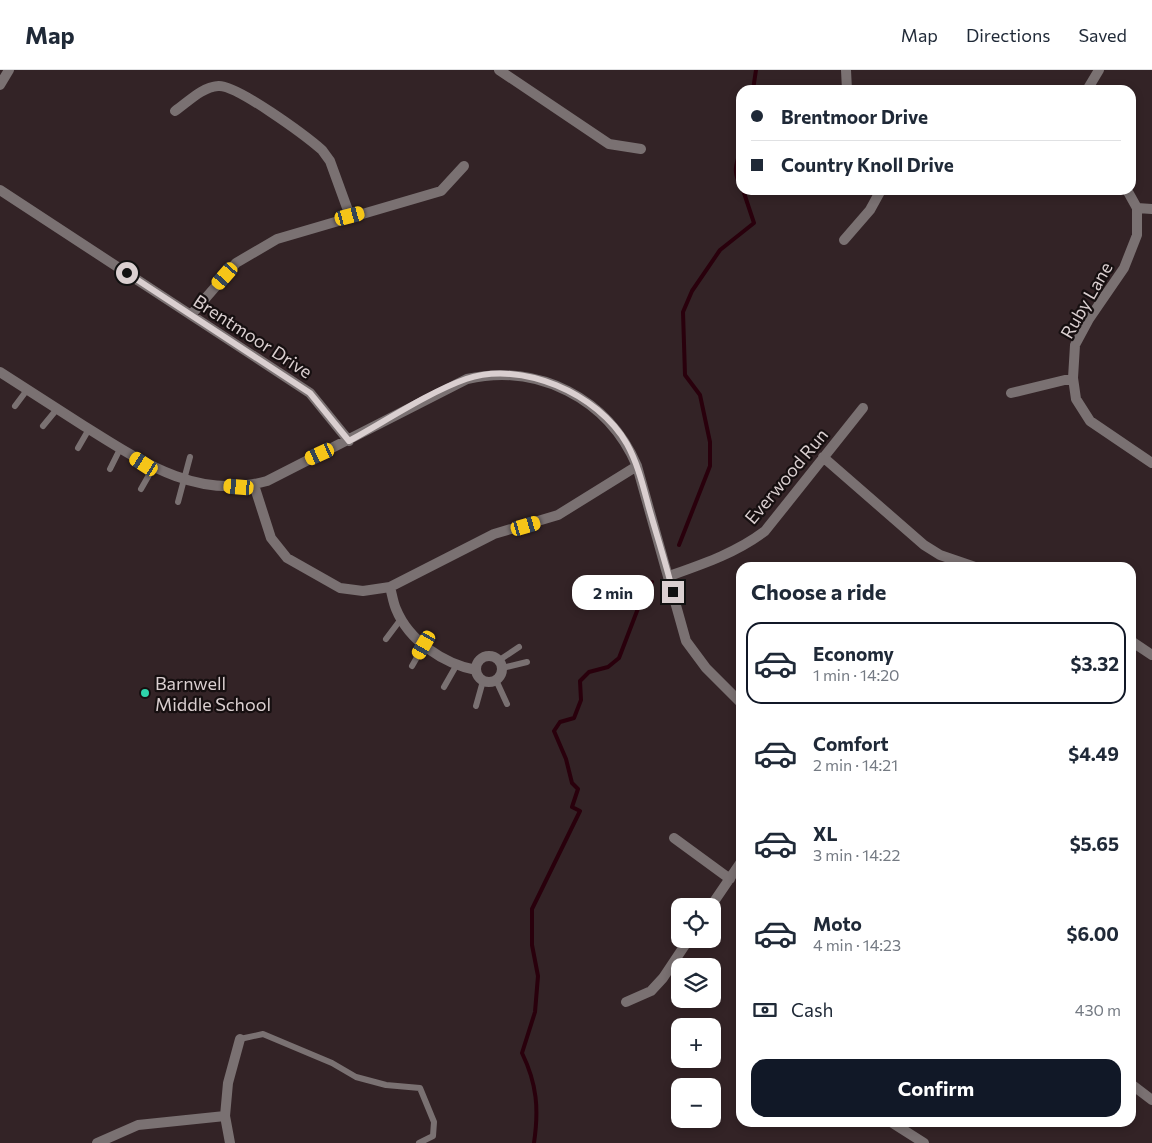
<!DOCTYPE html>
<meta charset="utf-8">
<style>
body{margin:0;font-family:Commissioner,sans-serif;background:#f6f6f7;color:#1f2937;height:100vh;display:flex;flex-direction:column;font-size:19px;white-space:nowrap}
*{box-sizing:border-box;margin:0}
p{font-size:16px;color:#747a83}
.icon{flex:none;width:28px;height:28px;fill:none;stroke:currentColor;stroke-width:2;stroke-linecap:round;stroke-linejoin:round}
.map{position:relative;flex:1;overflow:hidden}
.panel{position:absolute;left:736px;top:492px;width:400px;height:565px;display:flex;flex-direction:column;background:#fff;border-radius:15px;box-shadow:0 2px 8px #0003}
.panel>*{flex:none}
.top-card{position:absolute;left:736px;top:15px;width:400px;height:110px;border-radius:15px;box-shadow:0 2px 8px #0003;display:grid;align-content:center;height:110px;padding:0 15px;background:#fff}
.tools{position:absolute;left:671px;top:828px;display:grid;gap:10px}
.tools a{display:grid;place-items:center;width:50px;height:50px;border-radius:10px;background:#fff;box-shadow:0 2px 8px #0003;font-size:25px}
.end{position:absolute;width:22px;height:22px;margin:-11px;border:6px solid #dacfd0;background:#111;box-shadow:0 0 0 2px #111}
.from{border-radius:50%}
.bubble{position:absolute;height:35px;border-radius:15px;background:#fff;box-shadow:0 2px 8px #0003;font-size:16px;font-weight:700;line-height:35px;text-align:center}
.car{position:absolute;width:15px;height:30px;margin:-15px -8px;border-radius:6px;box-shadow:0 0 4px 1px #0007;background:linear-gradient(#f5c518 24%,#345 0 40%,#f5c518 0 76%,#345 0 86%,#f5c518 0)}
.top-card b{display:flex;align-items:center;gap:18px;height:48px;font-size:19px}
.top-card b+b{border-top:1px solid #e0e1e3}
.top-card i{width:12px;height:12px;background:#1f2937}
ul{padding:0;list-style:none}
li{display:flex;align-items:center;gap:15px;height:82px;margin:0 10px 8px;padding:0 5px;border:2px solid transparent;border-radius:15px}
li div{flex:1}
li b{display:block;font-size:19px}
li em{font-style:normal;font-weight:700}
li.current{border-color:#111827}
li>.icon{width:45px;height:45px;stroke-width:1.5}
h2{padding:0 15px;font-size:22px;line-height:60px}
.pay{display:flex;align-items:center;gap:12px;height:55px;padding:0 15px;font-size:19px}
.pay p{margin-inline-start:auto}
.button{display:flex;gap:10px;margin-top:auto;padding:10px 15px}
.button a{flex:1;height:58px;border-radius:15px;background:#111827;color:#fff;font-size:20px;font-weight:700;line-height:58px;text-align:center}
header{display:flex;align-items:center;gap:30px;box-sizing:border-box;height:70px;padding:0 25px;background:#fff;border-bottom:1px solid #e0e1e3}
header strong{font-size:24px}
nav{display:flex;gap:28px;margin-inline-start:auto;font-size:18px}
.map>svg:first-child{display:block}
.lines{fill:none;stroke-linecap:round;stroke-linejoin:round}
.stream{stroke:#29000c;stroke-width:4}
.lane{stroke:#7a7172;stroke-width:6}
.street{stroke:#7a7172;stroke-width:10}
.route{stroke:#dacfd0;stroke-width:6}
.poi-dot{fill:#2ed4ab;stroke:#160f10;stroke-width:2}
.labels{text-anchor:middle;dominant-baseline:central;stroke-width:4.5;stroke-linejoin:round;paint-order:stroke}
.street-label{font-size:18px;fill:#dacfd0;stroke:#160f10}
.poi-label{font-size:18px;fill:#dacfd0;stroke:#160f10;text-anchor:start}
</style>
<header>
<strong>Map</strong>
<nav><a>Map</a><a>Directions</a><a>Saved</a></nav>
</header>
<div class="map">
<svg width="1152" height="1073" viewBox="0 0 1152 1073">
<rect width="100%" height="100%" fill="#332326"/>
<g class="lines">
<!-- stream -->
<path class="stream" d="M753 20 756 0
M741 47 739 52 741 57
M741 75C738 95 731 97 741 117
M679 475 710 396V372L700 325 685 305 683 242 692 221 720 180 754 153 743 120
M534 1073C539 1039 537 1014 522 983L535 942 538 906 532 875V839L580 741 572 737 578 719 572 713 566 689 554 661 560 652 574 648 581 630 580 611 589 602 608 597 619 588 642 528 652 512"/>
<!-- lane -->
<path class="lane" d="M15 336 27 320
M43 356 57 339
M78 378 89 359
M110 399 120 379
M141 419 153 398
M178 432 190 387
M386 569 401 549
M498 591 519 577
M412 596 424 575
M502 598 527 592
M496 610 507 634
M444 617 456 596
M476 636 483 611
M240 969 263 964 332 993 356 1007 386 1015 420 1018 434 1052 433 1066 419 1073"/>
<!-- street -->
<path class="street" d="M499 0 609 74 641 79
M846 0 847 20
M0 15 9 0
M1087 20 1099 0
M175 41C188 32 202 17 218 16 236 14 306 66 322 80L330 91 350 146
M0 120 310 323 349 371
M1127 120 1137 138V165L1124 198 1089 249 1075 275 1073 308 1076 329 1090 351 1152 393
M1137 138 1152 139
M844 170 870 140 881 120
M191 245 236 193 277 169 441 121 464 96
M0 302C28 320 56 338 84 356 140 391 198 431 267 411L467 309C538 293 608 328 637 396L686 571 706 598 741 633
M1011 323 1073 308
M823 387 924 475 940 485 978 498
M254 415 271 468 287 488 340 518 363 521 390 517 494 464 558 445 637 396
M669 506C703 494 736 483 765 461L863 338
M390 517C392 524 393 532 396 539 409 571 444 594 476 600
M1131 571 1152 585
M476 599a13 13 0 1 1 26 0a13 13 0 1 1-26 0Z
M674 768 730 809
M711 836 741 792
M626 932 651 921 663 908 689 869
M1131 1014 1152 1030
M891 1052 924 1073
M97 1073 138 1055 225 1046
M230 1073 225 1046 228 1013 240 969"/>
</g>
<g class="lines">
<!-- route -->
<path class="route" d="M127 203 310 323 349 371C384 352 429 322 466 309 521 290 598 323 627 374 638 394 643 416 649 438 657 466 666 494 673 522"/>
</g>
<!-- markers -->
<circle class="poi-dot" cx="145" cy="623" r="5"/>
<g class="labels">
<!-- street labels -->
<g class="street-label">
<text transform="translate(1086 230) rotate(-60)">Ruby Lane</text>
<text transform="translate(253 266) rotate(33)">Brentmoor Drive</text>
<text transform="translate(786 406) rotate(-50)">Everwood Run</text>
</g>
<!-- poi labels -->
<g class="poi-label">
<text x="155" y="613">Barnwell<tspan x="155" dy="21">Middle School</tspan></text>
</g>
</g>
</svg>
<div class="tools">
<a><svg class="icon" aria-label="locate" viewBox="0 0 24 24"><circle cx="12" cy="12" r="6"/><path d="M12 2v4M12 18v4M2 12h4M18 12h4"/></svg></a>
<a><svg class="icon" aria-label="layers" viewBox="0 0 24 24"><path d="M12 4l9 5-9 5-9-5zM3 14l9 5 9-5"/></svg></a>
<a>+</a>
<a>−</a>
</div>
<i class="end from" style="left:127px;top:203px"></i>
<i class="end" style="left:673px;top:522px"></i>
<div class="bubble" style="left:572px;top:505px;width:82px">2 min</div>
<i class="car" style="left:350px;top:146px;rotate:75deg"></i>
<i class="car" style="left:225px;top:206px;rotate:221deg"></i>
<i class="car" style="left:320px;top:384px;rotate:245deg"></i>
<i class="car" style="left:144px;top:394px;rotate:303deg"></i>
<i class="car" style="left:239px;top:417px;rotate:275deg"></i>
<i class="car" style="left:526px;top:456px;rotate:74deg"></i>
<i class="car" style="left:424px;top:575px;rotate:210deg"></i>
<div class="top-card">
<b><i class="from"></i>Brentmoor Drive</b>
<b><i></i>Country Knoll Drive</b>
</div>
<section class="panel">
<h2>Choose a ride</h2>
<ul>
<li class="current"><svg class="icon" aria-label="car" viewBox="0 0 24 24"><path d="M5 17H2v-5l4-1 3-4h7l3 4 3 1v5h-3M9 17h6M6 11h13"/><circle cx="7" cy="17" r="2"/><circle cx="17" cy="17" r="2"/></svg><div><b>Economy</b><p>1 min · 14:20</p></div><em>$3.32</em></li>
<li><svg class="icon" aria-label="car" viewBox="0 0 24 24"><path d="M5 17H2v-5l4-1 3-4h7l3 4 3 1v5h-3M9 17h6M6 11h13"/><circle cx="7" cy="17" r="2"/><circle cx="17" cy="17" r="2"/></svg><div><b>Comfort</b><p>2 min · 14:21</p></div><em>$4.49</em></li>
<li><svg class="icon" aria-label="car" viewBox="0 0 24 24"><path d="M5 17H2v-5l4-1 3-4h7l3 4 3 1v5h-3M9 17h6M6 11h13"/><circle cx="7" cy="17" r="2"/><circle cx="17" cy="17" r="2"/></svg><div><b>XL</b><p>3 min · 14:22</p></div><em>$5.65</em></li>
<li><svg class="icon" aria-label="car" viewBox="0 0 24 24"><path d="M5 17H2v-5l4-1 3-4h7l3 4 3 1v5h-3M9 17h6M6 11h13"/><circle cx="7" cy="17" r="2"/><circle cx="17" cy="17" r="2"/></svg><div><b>Moto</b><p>4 min · 14:23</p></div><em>$6.00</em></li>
</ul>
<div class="pay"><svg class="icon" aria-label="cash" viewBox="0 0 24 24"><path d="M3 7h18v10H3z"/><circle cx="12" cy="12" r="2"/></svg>Cash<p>430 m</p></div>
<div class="button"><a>Confirm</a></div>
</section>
</div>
